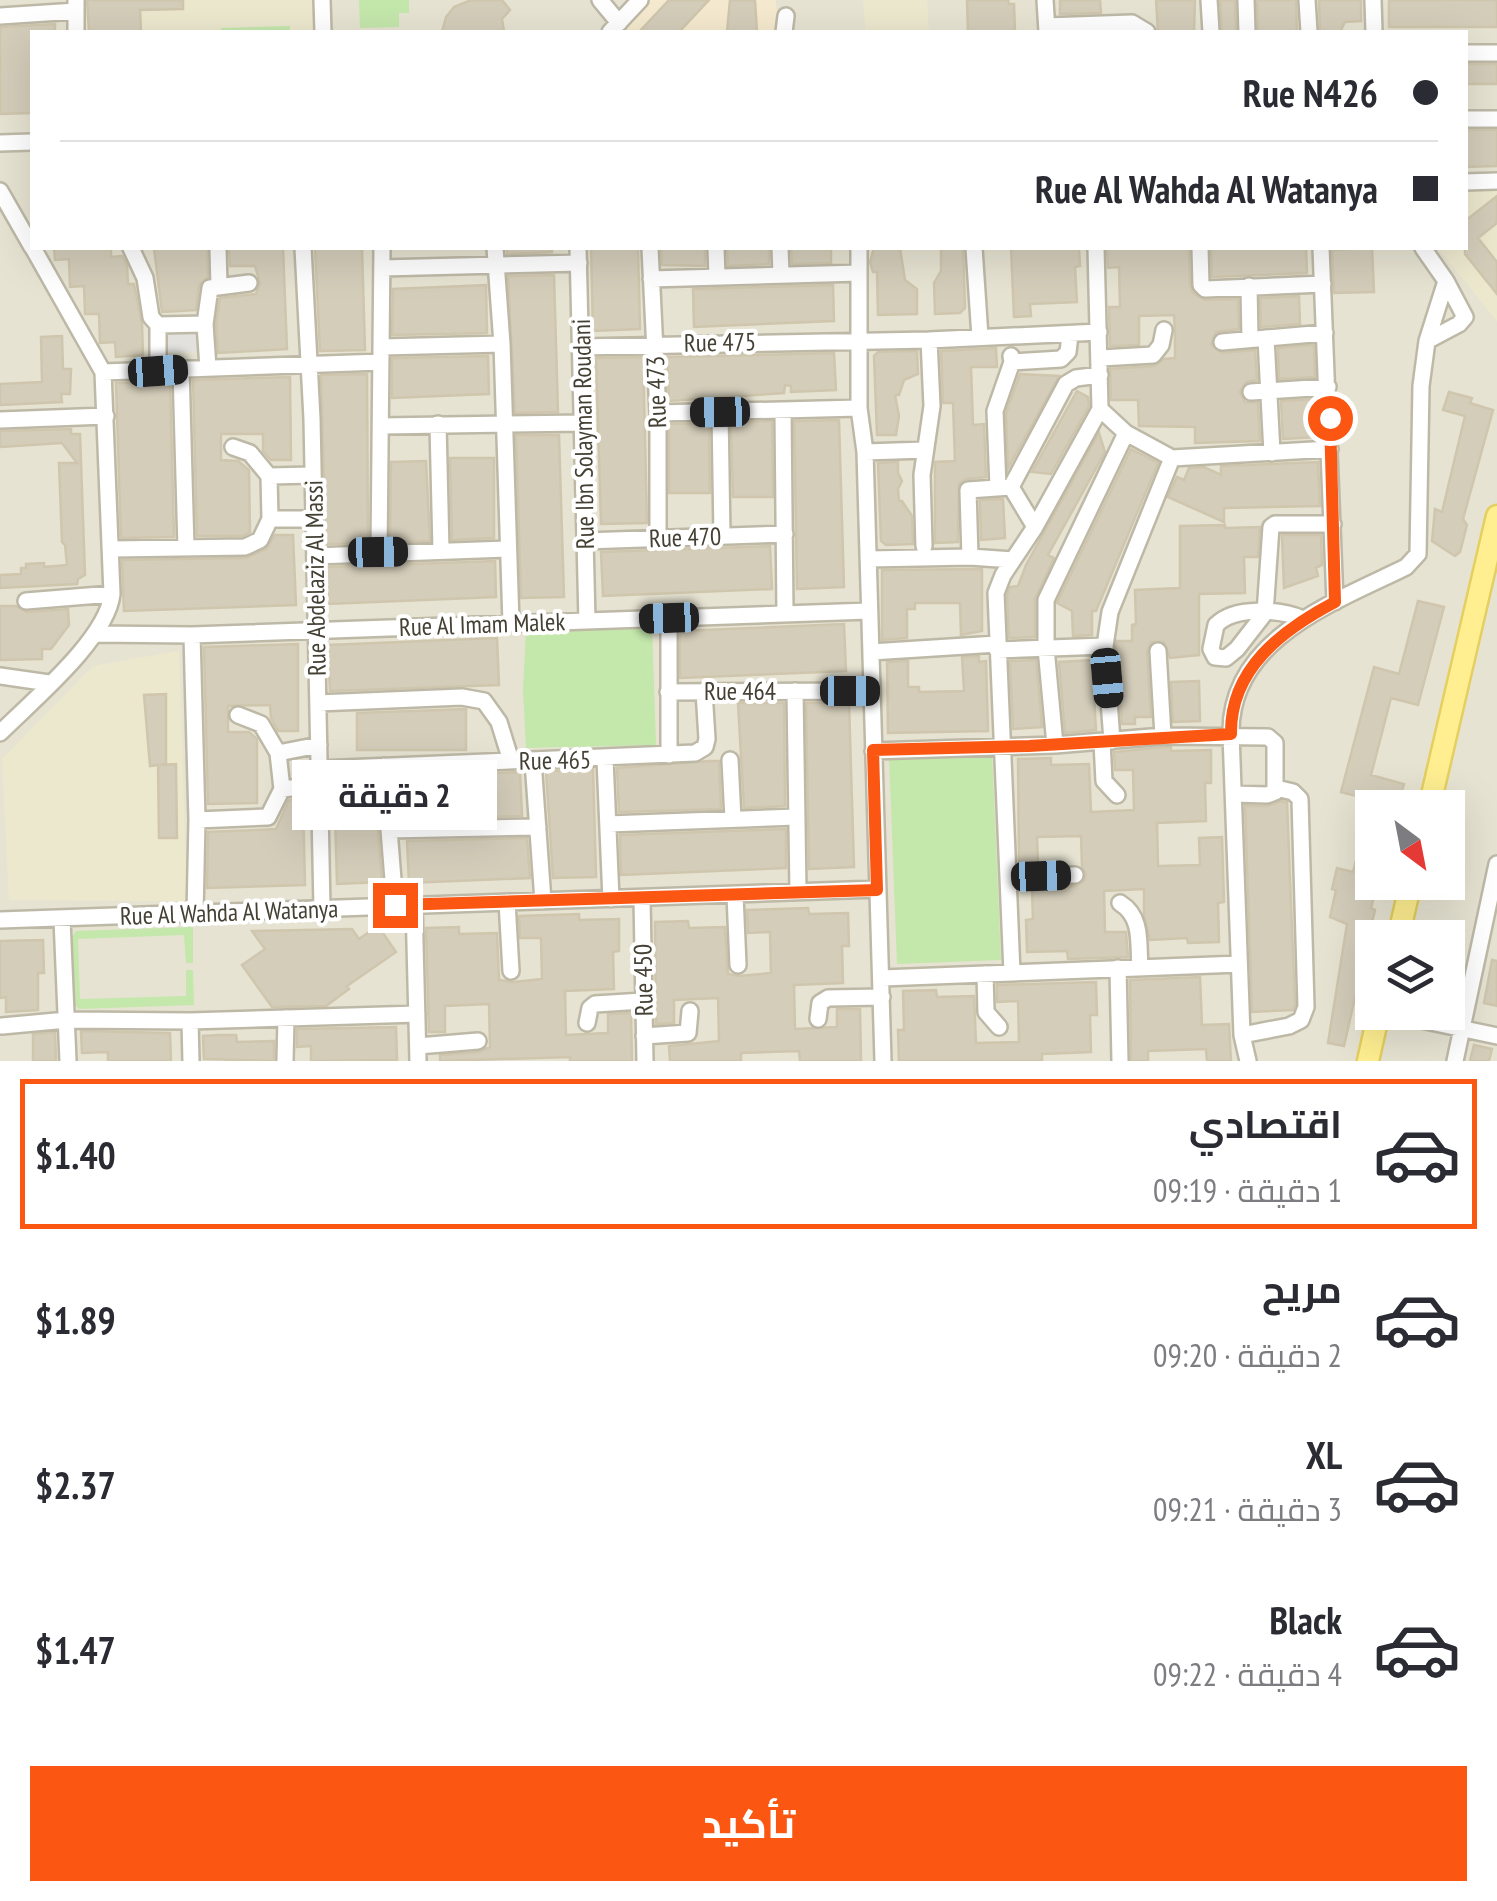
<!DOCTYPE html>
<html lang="ar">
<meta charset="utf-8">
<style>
body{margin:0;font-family:"PT Sans Narrow",Cairo,sans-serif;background:#f2f2f3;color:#2b2b33;direction:rtl;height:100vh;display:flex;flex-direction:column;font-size:38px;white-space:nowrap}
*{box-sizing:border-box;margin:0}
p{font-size:32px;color:#7c7c81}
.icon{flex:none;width:55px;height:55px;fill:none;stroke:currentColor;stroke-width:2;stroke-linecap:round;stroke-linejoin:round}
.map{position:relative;height:1061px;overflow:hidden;direction:ltr}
.side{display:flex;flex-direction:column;background:#fff;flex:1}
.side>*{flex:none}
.top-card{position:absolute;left:30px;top:30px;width:1438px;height:220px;border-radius:0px;box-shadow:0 10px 40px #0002;direction:rtl;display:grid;align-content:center;height:220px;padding:0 30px;background:#fff}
.needle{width:65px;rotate:148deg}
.fabs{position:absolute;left:1355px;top:790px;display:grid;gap:20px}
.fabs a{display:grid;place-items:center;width:110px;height:110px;border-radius:0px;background:#fff;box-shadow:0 10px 40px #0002;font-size:50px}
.end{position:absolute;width:45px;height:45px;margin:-22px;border:12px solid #fb5612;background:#fff;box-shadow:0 0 0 5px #fff}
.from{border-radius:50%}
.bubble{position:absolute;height:70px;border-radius:0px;background:#fff;box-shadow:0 10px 40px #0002;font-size:32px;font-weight:700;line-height:70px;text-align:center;direction:rtl}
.car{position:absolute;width:30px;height:60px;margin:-30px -15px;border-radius:12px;box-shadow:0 0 8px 2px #0007;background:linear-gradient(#222 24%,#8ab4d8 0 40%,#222 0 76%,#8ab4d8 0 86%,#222 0)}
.top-card b{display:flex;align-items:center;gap:35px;height:95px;font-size:38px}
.top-card b+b{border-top:2px solid #e1e1e2}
.top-card i{width:25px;height:25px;background:#2b2b33}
ul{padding:18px 0 0;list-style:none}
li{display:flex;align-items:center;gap:30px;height:150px;margin:0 20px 15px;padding:0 10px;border:5px solid transparent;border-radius:0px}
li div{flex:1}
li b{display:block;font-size:38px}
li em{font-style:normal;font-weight:700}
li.current{border-color:#fb5612}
li>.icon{width:90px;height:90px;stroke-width:1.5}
.primary-button{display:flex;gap:20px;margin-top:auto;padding:20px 30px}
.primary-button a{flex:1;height:115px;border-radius:0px;background:#fb5612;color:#fff;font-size:40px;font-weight:700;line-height:115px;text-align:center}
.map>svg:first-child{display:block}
.residential{fill:#e6e3d2;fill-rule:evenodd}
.commercial{fill:#f5eacf}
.education{fill:#ece8ce}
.green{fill:#c4e7ac}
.parking{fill:#e3e1dd}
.building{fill:#d4cdba;stroke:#cfc6ad;stroke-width:2.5}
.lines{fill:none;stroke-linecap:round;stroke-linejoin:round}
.minor-casing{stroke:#beb9a7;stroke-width:20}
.major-casing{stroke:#e4cf60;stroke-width:25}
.minor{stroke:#fff;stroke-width:15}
.major{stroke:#ffef91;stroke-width:20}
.route{stroke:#fb5612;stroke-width:12}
.labels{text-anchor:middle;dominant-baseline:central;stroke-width:8;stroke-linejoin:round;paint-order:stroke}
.street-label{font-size:25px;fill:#444034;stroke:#fff}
</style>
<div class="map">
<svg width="1497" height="1061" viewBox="0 0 1497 1061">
<rect width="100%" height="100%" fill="#f2f0e4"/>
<!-- residential -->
<path class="residential" d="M0 0H1497V1061H0ZM32 32H1465V248H32ZM1372 808H1448V882H1372ZM1372 938H1448V1012H1372Z"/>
<!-- commercial -->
<path class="commercial" d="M649 0H776L778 32H617Z"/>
<!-- education -->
<path class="education" d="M85 0H315L316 32H86Z
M863 0H927L929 32H866Z
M1497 181V321L1438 248H1465V183Z
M179 651 187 901 9 900 2 759 93 666Z"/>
<!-- green -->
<path class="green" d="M359 0H409V13H399V27L360 28Z
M290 26V32H221V28Z
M652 625 656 745 526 748 523 690 526 630Z
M992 752 1001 960 897 964 889 756Z
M193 927V963H186L184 935 78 939 80 999 186 996V970H193L194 1005 79 1009 72 1002 70 939 76 931Z"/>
<!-- parking -->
<path class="parking" d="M209 317 210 351 148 353 147 318Z"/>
<!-- building -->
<path class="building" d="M87 0H183V9L140 10 141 32H89Z
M471 0H502L510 10 502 19 504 32H442L446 17 454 7Z
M669 0H709L679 32H639Z
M730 0H755L757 32H727Z
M967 0H1008L1009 4H1014L1015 32H968Z
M1060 0H1100L1101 13 1060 14Z
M1156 0H1195L1194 32H1158Z
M1220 0H1235L1236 32H1222Z
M1257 0H1296L1297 32H1258Z
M1319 0H1361V21L1345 22 1340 32H1320Z
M1389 0H1497V27H1389Z
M55 24V32H32V113L0 114V27Z
M1465 64H1497V84H1465Z
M1465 130H1497V166L1465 167Z
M1497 196V223L1478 238 1497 262V294L1465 254V221Z
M54 248H111V257L122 256 127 265 128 284H134L142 324 143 355 116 357 115 342 100 343 99 314H85L84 286 70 287 69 259 55 260Z
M154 248H207L208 277 199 285 196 310 162 312Z
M229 248H283L287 349 218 353 216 324 220 298 256 294 260 283 255 266H230Z
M315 248H362L365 350 320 351Z
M507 248H552V252L507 254Z
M591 248H638L640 329 593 331Z
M661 248H705V266L662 265Z
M727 248H769V264L728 266Z
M791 248H831V263L792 264Z
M874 248H900L905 280 917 289V314L878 315 877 272H873L870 262Z
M941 248H963L965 308 960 313 935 314 934 283 941 271Z
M1011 248H1079L1080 266 1075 267 1077 302 1030 304 1031 316 1014 317Z
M1107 248H1189L1190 285 1193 293 1205 300 1238 299 1239 329 1216 332 1211 344 1222 353 1255 350 1257 380 1246 382 1240 392 1245 402 1258 403 1260 441 1195 443V427L1139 426 1138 400H1111L1110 369 1154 366 1164 359 1175 358V331L1174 315 1139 316V345L1110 346 1109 307H1120L1119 267 1108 268Z
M1211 248H1306L1307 273 1212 277Z
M1372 248 1374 292 1334 293 1332 250Z
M554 275 558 412 515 413 508 276Z
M486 285 487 333 392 335 393 289Z
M833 285 834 321 694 327 693 289Z
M1299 296 1300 324 1261 327 1260 298Z
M62 336 63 369H71L70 394H61L62 402 0 405V384L42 382 41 337Z
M1314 345 1315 377 1279 379 1278 348Z
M996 348 997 367H971L973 425 984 424 986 477 966 479 959 484 958 542 935 543V462L955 461 953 403H943L941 351Z
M917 351 918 374 904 380 899 395H895L899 416 896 435H877L874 356 878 352Z
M834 353 836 390 791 392V386L785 385 784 393 669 401 667 357Z
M488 356 489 394 392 398V358Z
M643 357 647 523 601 524 596 358Z
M367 374 368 543 326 544 321 375Z
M1020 374 1059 376 1008 468 1006 413Z
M290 377 291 460H271L263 451V434H221V460L238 461 249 470 250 532 242 536H197L193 380Z
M170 381 174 537 121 538 116 383Z
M1077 391 1088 397 1089 406 1051 474 1032 472Z
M1449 392 1472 398 1470 403 1493 410 1463 519 1467 525 1460 552 1455 556 1432 541 1435 509 1442 512 1465 416 1443 410Z
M1316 399 1317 437 1283 439 1281 401Z
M839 420 844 587 797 589 794 421Z
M772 421 773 497H733L731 422Z
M709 423 710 493H669V424Z
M71 429V434H80L85 575 78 579 77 584 0 588V575L21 574V568H26V564L44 563V567L67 565 65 545 62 542 59 463H77L62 443 0 447V431Z
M1099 433 1105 452 1048 555 1054 558 1035 599V637L1009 638 1007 595 1010 587 1018 586 1026 565Z
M516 435H559L564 597 521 598Z
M1131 449 1158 463 1096 611H1092V635L1073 636 1072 611 1057 603Z
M450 458H494V538L452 540Z
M426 461 430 541 390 542 391 462Z
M898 462V473L902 481 898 489 899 501H902L912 516 913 544 886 545 881 541 878 463Z
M1318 462 1320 506 1224 508V522L1168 497 1177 477 1184 480 1189 468 1204 467 1221 475V466Z
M1003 499 1005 538 981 540 980 500Z
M1225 525V528L1260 527 1258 557H1244L1245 593 1199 594V655L1170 658 1164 642H1151L1147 652 1151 717H1135V724H1122L1116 646 1117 641H1132V625L1136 624 1135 590 1180 588V526Z
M275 535H293L296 605 124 611 122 560 246 558 266 549Z
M1282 535H1321L1322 565 1316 568 1318 576 1284 588Z
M770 546 772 589 603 596 601 552Z
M495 561 496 597 328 604 326 567Z
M982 569V631L961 635 960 603H915V609H907V638L882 640V570Z
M1418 601 1444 607 1418 705 1391 698 1371 775 1404 784 1397 808H1370L1372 800 1341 792 1374 667 1399 674Z
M0 606H16L27 612 68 609 69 625 51 649H42V659L0 660Z
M844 624 846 671 680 678V631Z
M497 638 499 685 330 691 328 645Z
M298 644V731H278L271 718 270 705 228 706V732H249L257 739V803L208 804 204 647Z
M979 656V662L986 661 988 731 888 733 887 662 908 661V687H919V692L964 691 962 657Z
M1036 660 1042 727 1013 729 1010 661Z
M1092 660 1096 730 1065 733 1059 662Z
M1199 681 1200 721 1173 722 1171 682Z
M166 694V764L160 765 176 764 177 838H159L158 765 150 766 144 695Z
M849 702 854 867 809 869 806 703Z
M738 703H784L785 806 744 808Z
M466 709V750H357V713Z
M1163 747H1171V751L1211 750V783H1205L1206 821 1157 823 1158 866 1200 865 1199 838 1222 837 1224 902 1218 903 1219 942 1188 943 1187 938 1150 940 1144 915V889L1104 891 1105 932H1126L1128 957 1068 959 1067 951 1027 952 1026 920 1033 919 1032 888 1076 886 1084 881 1086 874 1082 867 1081 836 1037 837 1038 863 1019 864 1018 759 1051 758V765L1089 764 1091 812 1134 810 1133 770H1115L1114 752Z
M710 761H719L721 809 619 812 617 768Z
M593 769 596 877 553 878 546 771Z
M520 772 522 816 399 819 396 777Z
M374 778 382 882 337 884 334 780Z
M289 800H303L305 885 207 888 208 832 276 829Z
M1281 801 1287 802 1295 1005 1293 1010 1252 1012 1245 806H1267Z
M1369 811 1372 812V882H1378L1371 908 1375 910 1344 1046 1328 1043 1347 924 1330 917 1336 890 1332 889 1337 868 1353 872Z
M786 829V868L621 875 620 835Z
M527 838 530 878 409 883 407 841Z
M808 908 809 914 848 913 849 946H842L843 983 794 985 795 1029 837 1027V1009H860L861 1061H800L799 1051 741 1053V1061H670L669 1046 719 1041 718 998 674 1000V1023L656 1024 655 922 688 921 689 928 725 927 728 974 739 976 771 973 770 932 748 933 747 910Z
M579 914V920L619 919V951L613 952 614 989 565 991 566 1035 608 1033V1014L631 1013 632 1061H570V1057L440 1061V1055L479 1052 490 1047 489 1004 445 1006V1032H429L426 928 459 927V934L497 933 499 980 513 982 542 979 541 938H520L519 916Z
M378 926 396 952 347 986 349 989 326 1006 272 1007 242 965 265 949 252 931 352 929 359 939Z
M43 940 44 973H38V1010L6 1012V997L0 998V941Z
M1492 960 1497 961V1006L1484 1003Z
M1200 977 1202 1025 1229 1024 1231 1061H1207L1206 1049 1148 1051V1061H1131L1130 980Z
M1096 982 1097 1015H1090L1091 1052 1042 1054V1061H899L898 1030H904L903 991 936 990 937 997 974 996 976 1043 1019 1042 1018 1001 997 1002V985Z
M396 1027 397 1060 311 1061V1046L297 1047V1029Z
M81 1031 170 1033 171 1061H108V1052L82 1053Z
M55 1032 56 1061H33V1034Z
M219 1035H236L237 1042 274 1041V1061L204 1059 203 1036Z
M1474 1045 1492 1049 1489 1061H1470Z"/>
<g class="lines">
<defs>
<path id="minor" d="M76 0V32
M322 0 323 32
M600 0 619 23
M1045 0 1047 32
M1209 0 1211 32
M1246 0 1247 32
M1307 0 1309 32
M1373 0 1374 32
M0 16 76 11
M1047 26 1132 23 1147 32
M610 32 640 0
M784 32 786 16
M1465 53H1497
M1465 119H1497
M0 143 32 142
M1465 182 1497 181
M0 191 32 247
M131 248 145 278 151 317 158 325V371
M218 248 219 286
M303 248 312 419 322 908
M495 248 502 344 511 623
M578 248 587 621
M650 248 658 413V537
M716 248 717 277
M780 248 781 274
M859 248V408L865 452 883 1061
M974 248 980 337
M1200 248 1201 285 1205 289 1323 284
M1321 248 1335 602
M382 268 579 263
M651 279 859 273
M1249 286 1250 339
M205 324 210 288 249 283
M158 325 205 324 208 368
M1266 338 1272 453
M1427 341 1459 324 1465 317 1446 281
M1222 342 1325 333
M382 347 502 344
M581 347 929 340 1099 332
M1011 356 1012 362 1061 359 1068 352 1070 335
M1101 358 1153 355 1161 345 1164 330
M181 369 186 548
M103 372 381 362
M1251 392 1328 387
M1100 409 1126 433 1172 458 1330 449
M720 412 722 536
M783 412 785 614
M658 413 859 408
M0 420 106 416
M438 424 441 550
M381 426 584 423
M233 447 250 453 269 476
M865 452 925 450
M998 487 995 411 1012 362
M1011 487 1035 527
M312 519H270L269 476 313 475
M585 541 785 534
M924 546 922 475 932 406 929 340
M113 549 245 547 260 540 270 519
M379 552 382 248
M315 556 507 549
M970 557 968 490 1011 487 1066 384 1076 378 1100 375
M868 559 970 557 1013 560
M26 601 112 594
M669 618V755
M1303 619C1280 609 1234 606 1216 625L1211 649 1215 657 1226 658 1237 649 1265 613 1271 527 1275 524H1333
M96 634 192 635 869 611
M192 635 197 820 195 914
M997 650 1105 646
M1158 651 1163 736
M871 652 997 644
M0 676 49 683
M795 691 798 892
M668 692 871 691
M318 703 462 697 484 701 499 722 511 761
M238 715 261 724 278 753
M0 733C33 700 107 639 112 594L103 372 33 248
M1112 741 1105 646 1110 612 1172 458
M1102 742 1104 781 1117 795
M319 745 278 753 282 789 320 785
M1055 745 1046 648V600L1126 433
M873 751 1055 745 1163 736 1268 737 1275 743V792L1267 795 1234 794
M605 759 611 899
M730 760 733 819
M533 761 543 901
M384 766 395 905
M320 769 695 753 705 747 707 739 704 691
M197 820 268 817 282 789
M608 824 796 817
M389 830 538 827
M1008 877 996 593 1003 575 1035 527 1100 409 1096 248
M735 895 738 965
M642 898 645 1061
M507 902 511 971
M1120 903C1143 917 1138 944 1140 968
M414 904 418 1061
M62 919 68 1061
M0 920 877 889
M1118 968 1120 1061
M1012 973 1008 877 1075 875
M985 974 986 1012 999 1027
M882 978 1239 964
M1383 1012 1497 1036
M818 1019 820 1003 828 998 882 997
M190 1021 191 1061
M587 1023 590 1008 595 1004 643 1001
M2 1026 67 1020 190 1021 417 1014
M1242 1035 1289 1026 1301 1020 1306 1007 1300 799 1293 792 1276 788
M644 1036 688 1033 690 1011
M418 1046 478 1041
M285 1061 286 1018
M1248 1061 1242 1035 1231 734C1229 639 1335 602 1406 567L1418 554 1421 386 1427 341 1446 281 1423 248
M1455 1061 1497 864"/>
<path id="major" d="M1429 808 1497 516
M1398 938 1411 882
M1368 1061 1379 1012"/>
</defs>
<!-- minor casing -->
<use href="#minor" class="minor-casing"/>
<!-- major casing -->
<use href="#major" class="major-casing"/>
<!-- minor -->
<use href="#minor" class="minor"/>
<!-- major -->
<use href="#major" class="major"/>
</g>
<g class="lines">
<!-- route -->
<path class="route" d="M395 905 877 890 873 750 1029 746 1231 734C1230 669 1282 630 1335 602L1330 418"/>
</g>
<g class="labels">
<!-- street labels -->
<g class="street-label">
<text transform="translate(720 342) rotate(-1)">Rue 475</text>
<text transform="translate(656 392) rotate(-92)">Rue 473</text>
<text transform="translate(583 434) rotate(-91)">Rue Ibn Solayman Roudani</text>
<text transform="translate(685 537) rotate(-2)">Rue 470</text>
<text transform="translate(315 578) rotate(-91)">Rue Abdelaziz Al Massi</text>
<text transform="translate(482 624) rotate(-2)">Rue Al Imam Malek</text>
<text x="740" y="691">Rue 464</text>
<text transform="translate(555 760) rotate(-1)">Rue 465</text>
<text transform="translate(229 912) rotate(-2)">Rue Al Wahda Al Watanya</text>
<text transform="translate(643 980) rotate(-91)">Rue 450</text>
</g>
</g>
</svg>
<div class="fabs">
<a><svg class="needle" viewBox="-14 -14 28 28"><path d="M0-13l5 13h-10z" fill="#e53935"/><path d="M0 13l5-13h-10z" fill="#7c7c81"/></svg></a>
<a><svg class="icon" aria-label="layers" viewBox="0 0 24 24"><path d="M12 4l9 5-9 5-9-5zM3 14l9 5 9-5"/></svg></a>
</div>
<i class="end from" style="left:1330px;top:418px"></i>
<i class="end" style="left:395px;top:905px"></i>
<div class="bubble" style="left:292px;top:760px;width:205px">2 دقيقة</div>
<i class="car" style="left:158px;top:371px;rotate:86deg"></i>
<i class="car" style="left:720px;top:412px;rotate:269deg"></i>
<i class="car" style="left:378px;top:552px;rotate:89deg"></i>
<i class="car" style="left:669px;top:618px;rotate:268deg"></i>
<i class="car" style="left:1107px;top:678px;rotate:175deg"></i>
<i class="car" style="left:850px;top:691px;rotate:90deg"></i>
<i class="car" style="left:1041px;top:876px;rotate:88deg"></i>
<div class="top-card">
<b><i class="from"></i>Rue N426</b>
<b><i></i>Rue Al Wahda Al Watanya</b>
</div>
</div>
<section class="side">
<ul>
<li class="current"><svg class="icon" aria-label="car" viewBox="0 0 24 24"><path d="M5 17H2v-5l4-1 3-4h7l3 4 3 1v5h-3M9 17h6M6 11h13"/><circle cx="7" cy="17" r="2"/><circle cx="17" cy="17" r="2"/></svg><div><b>اقتصادي</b><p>1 دقيقة · 09:19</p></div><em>$1.40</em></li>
<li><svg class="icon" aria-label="car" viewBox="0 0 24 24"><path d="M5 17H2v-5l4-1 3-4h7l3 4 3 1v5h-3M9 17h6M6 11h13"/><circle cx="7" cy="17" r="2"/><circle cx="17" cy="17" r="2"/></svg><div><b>مريح</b><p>2 دقيقة · 09:20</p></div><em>$1.89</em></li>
<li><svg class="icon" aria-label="car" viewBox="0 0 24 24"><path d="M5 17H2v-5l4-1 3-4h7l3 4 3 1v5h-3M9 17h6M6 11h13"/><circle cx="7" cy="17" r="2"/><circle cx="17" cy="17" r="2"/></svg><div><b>XL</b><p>3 دقيقة · 09:21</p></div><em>$2.37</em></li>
<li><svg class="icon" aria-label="car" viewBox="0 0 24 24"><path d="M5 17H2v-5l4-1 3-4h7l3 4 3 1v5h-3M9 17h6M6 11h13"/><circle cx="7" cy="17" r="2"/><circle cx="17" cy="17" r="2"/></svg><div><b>Black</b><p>4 دقيقة · 09:22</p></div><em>$1.47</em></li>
</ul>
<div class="primary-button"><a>تأكيد</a></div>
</section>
